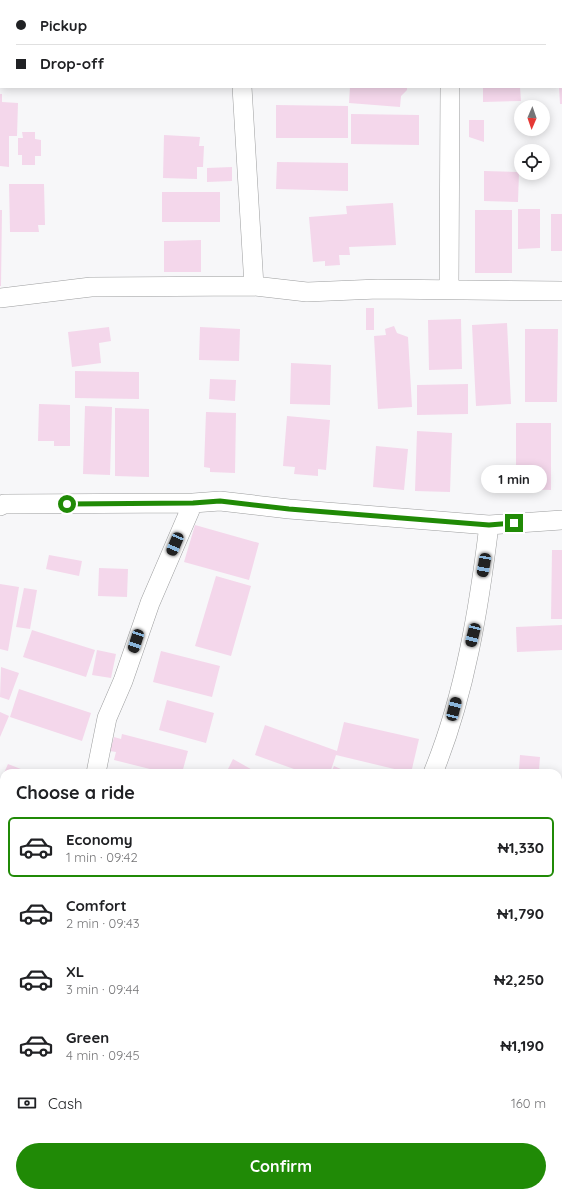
<!DOCTYPE html>
<meta charset="utf-8">
<style>
body{margin:0;font-family:Quicksand,sans-serif;background:#f6f6f6;color:#202124;height:100vh;display:flex;flex-direction:column;font-size:15px;white-space:nowrap}
*{box-sizing:border-box;margin:0}
p{font-size:13px;color:#757577}
.icon{flex:none;width:22px;height:22px;fill:none;stroke:currentColor;stroke-width:2;stroke-linecap:round;stroke-linejoin:round}
.map{position:relative;flex:1;overflow:hidden}
.details{position:absolute;left:0px;top:769px;width:562px;height:428px;display:flex;flex-direction:column;background:#fff;border-radius:12px 12px 0 0;box-shadow:0 2px 10px #0003}
.details>*{flex:none}
.top-card{position:absolute;left:0px;top:0px;width:562px;height:88px;box-shadow:0 2px 10px #0003;display:grid;align-content:center;height:88px;padding:0 16px;background:#fff}
.needle{width:26px;rotate:182deg}
.tools{position:absolute;left:514px;top:100px;display:grid;gap:8px}
.tools a{display:grid;place-items:center;width:36px;height:36px;border-radius:50%;background:#fff;box-shadow:0 2px 10px #0003;font-size:20px}
.end{position:absolute;width:18px;height:18px;margin:-9px;border:5px solid #208a06;background:#fff;box-shadow:0 0 0 2px #fff}
.from{border-radius:50%}
.bubble{position:absolute;height:28px;border-radius:14px;background:#fff;box-shadow:0 2px 10px #0003;font-size:13px;font-weight:700;line-height:28px;text-align:center}
.car{position:absolute;width:12px;height:24px;margin:-12px -6px;border-radius:5px;box-shadow:0 0 3px 1px #0007;background:linear-gradient(#222 24%,#8ab4d8 0 40%,#222 0 76%,#8ab4d8 0 86%,#222 0)}
.top-card b{display:flex;align-items:center;gap:14px;height:38px;font-size:15px}
.top-card b+b{border-top:1px solid #e0e0e0}
.top-card i{width:10px;height:10px;background:#202124}
ul{padding:0;list-style:none}
li{display:flex;align-items:center;gap:12px;height:60px;margin:0 8px 6px;padding:0 8px;border:2px solid transparent;border-radius:6px}
li div{flex:1}
li b{display:block;font-size:15px}
li em{font-style:normal;font-weight:700}
li.selected{border-color:#208a06}
li>.icon{width:36px;height:36px;stroke-width:1.5}
h2{padding:0 16px;font-size:18px;line-height:48px}
.pay{display:flex;align-items:center;gap:10px;height:44px;padding:0 16px;font-size:15px}
.pay p{margin-inline-start:auto}
.action{display:flex;gap:8px;margin-top:auto;padding:8px 16px}
.action a{flex:1;height:46px;border-radius:24px;background:#208a06;color:#fff;font-size:16px;font-weight:700;line-height:46px;text-align:center}
.map>svg:first-child{display:block}
.building{fill:#f4d7eb}
.lines{fill:none;stroke-linecap:round;stroke-linejoin:round}
.lane-casing{stroke:#9d9e9f;stroke-width:10}
.street-casing{stroke:#9d9e9f;stroke-width:20}
.lane{stroke:#fff;stroke-width:9}
.street{stroke:#fff;stroke-width:19}
.route{stroke:#208a06;stroke-width:5}
</style>
<div class="map">
<svg width="562" height="1197" viewBox="0 0 562 1197">
<rect width="100%" height="100%" fill="#f7f7f9"/>
<!-- building -->
<path class="building" d="M350 87H407V90L401 96 400 107 349 103Z
M483 87H520L521 101 483 102Z
M559 87H562V104H560Z
M0 94H2V102L18 103 17 136H9V167L0 166Z
M276 105 348 106V138H276Z
M351 114 419 115V145L351 144Z
M469 120H484V142L469 137Z
M22 132H35V139L41 140V156H35V165H22V155H18V138H23Z
M164 135 200 137 199 146H204L203 167H197V179L163 178Z
M277 162 348 163V191L276 189Z
M232 167V181L207 182V168Z
M484 171 519 172 518 202 484 201Z
M9 184H44L45 225H38L39 232H10Z
M162 192H220V222H162Z
M393 203 396 245 349 247 350 255H339L340 265 325 266V261L313 262 309 217 347 214 346 206Z
M518 209H540V248L518 249Z
M0 210H2L1 286H0Z
M475 210H512V273H475Z
M551 214H562V251H551Z
M201 240V272H164V241Z
M366 308H374V330H366Z
M461 319 462 369 429 370 428 320Z
M507 323 511 404 476 406 472 325Z
M394 326 397 333 408 337 412 407 378 409 374 336 386 335 385 329Z
M109 327 111 341 99 343 101 363 72 367 68 332Z
M200 327 240 329 239 361 199 360Z
M525 329H558L557 402H525Z
M291 363 331 365 330 405 290 404Z
M75 371 139 372V399L75 398Z
M210 379 236 380 235 401 209 399Z
M468 384V414L417 415V385Z
M39 404 70 405V446H54V441H38Z
M85 406 112 407 110 475 83 474Z
M115 408 149 409V477L115 476Z
M206 412 236 413 235 473 210 472V468L204 467Z
M287 416 330 420 326 470 318 469V476L294 474 295 467 283 466Z
M516 423H551V490L516 489Z
M417 431 452 433 450 492 415 491Z
M376 446 408 449 404 490 373 487Z
M195 525 259 543 249 580 184 562Z
M552 550H562V619H551Z
M49 555 82 561 79 576 46 569Z
M99 568 128 569 127 597 98 596Z
M216 576 251 586 231 656 195 646Z
M0 584 19 587 8 651 0 649Z
M24 588 37 590 30 629 16 627Z
M562 625V650L517 652 516 627Z
M32 630 95 650 86 677 23 657Z
M97 650 116 654 111 678 92 675Z
M161 651 220 666 212 697 153 682Z
M1 667 19 673 9 700 0 697Z
M19 689 91 713 82 741 10 717Z
M167 700 214 713 206 743 159 730Z
M0 712 9 716 0 737Z
M344 722 419 739 411 773 336 755 330 773H305L255 755 265 725 337 751Z
M122 734 188 751 182 773H149L150 769 114 760 116 752 110 751 114 737 121 739Z
M520 755 540 757 539 770 519 769Z
M233 759 258 773H226Z
M8 764 31 773H4Z
M334 766 350 773H331Z
M4 774V793L0 791V783Z
M558 787H562V816L558 815Z
M0 856 4 858V892L0 890Z
M558 901 562 902V939L558 937Z
M0 904 4 906V931L0 935Z
M558 959 562 962V980L558 987Z
M0 1093 4 1096V1103L0 1108Z
M3 1111 4 1112V1126L0 1122V1114Z
M558 1170 562 1171V1197H499L500 1193H558Z
M326 1193H356L357 1194 354 1197H331Z"/>
<g class="lines">
<defs>
<path id="lane" d="M558 1033 562 1028
M446 1197 449 1193"/>
<path id="street" d="M246 1V0
M450 1V0
M0 67H1
M242 87 254 286
M449 289 450 87
M0 298 91 287 254 286 307 292 378 289 562 291
M0 506 4 504 193 503
M96 773 107 718 123 681 150 603 193 503 220 501 289 509 489 525
M433 773C465 695 479 608 489 525L562 520
M0 1001 4 994
M0 1151 4 1155
M46 1193 50 1197
M114 1197 117 1193"/>
</defs>
<!-- lane casing -->
<use href="#lane" class="lane-casing"/>
<!-- street casing -->
<use href="#street" class="street-casing"/>
<!-- lane -->
<use href="#lane" class="lane"/>
<!-- street -->
<use href="#street" class="street"/>
</g>
<g class="lines">
<!-- route -->
<path class="route" d="M67 504 193 503 220 501 289 509 489 525 514 523"/>
</g>
</svg>
<div class="tools">
<a><svg class="needle" viewBox="-14 -14 28 28"><path d="M0-13l5 13h-10z" fill="#e53935"/><path d="M0 13l5-13h-10z" fill="#757577"/></svg></a>
<a><svg class="icon" aria-label="locate" viewBox="0 0 24 24"><circle cx="12" cy="12" r="6"/><path d="M12 2v4M12 18v4M2 12h4M18 12h4"/></svg></a>
</div>
<i class="end from" style="left:67px;top:504px"></i>
<i class="end" style="left:514px;top:523px"></i>
<div class="bubble" style="left:481px;top:465px;width:66px">1 min</div>
<i class="car" style="left:175px;top:544px;rotate:203deg"></i>
<i class="car" style="left:484px;top:565px;rotate:190deg"></i>
<i class="car" style="left:473px;top:635px;rotate:194deg"></i>
<i class="car" style="left:136px;top:641px;rotate:198deg"></i>
<i class="car" style="left:454px;top:709px;rotate:14deg"></i>
<div class="top-card">
<b><i class="from"></i>Pickup</b>
<b><i></i>Drop-off</b>
</div>
<section class="details">
<h2>Choose a ride</h2>
<ul>
<li class="selected"><svg class="icon" aria-label="car" viewBox="0 0 24 24"><path d="M5 17H2v-5l4-1 3-4h7l3 4 3 1v5h-3M9 17h6M6 11h13"/><circle cx="7" cy="17" r="2"/><circle cx="17" cy="17" r="2"/></svg><div><b>Economy</b><p>1 min · 09:42</p></div><em>₦1,330</em></li>
<li><svg class="icon" aria-label="car" viewBox="0 0 24 24"><path d="M5 17H2v-5l4-1 3-4h7l3 4 3 1v5h-3M9 17h6M6 11h13"/><circle cx="7" cy="17" r="2"/><circle cx="17" cy="17" r="2"/></svg><div><b>Comfort</b><p>2 min · 09:43</p></div><em>₦1,790</em></li>
<li><svg class="icon" aria-label="car" viewBox="0 0 24 24"><path d="M5 17H2v-5l4-1 3-4h7l3 4 3 1v5h-3M9 17h6M6 11h13"/><circle cx="7" cy="17" r="2"/><circle cx="17" cy="17" r="2"/></svg><div><b>XL</b><p>3 min · 09:44</p></div><em>₦2,250</em></li>
<li><svg class="icon" aria-label="car" viewBox="0 0 24 24"><path d="M5 17H2v-5l4-1 3-4h7l3 4 3 1v5h-3M9 17h6M6 11h13"/><circle cx="7" cy="17" r="2"/><circle cx="17" cy="17" r="2"/></svg><div><b>Green</b><p>4 min · 09:45</p></div><em>₦1,190</em></li>
</ul>
<div class="pay"><svg class="icon" aria-label="cash" viewBox="0 0 24 24"><path d="M3 7h18v10H3z"/><circle cx="12" cy="12" r="2"/></svg>Cash<p>160 m</p></div>
<div class="action"><a>Confirm</a></div>
</section>
</div>
